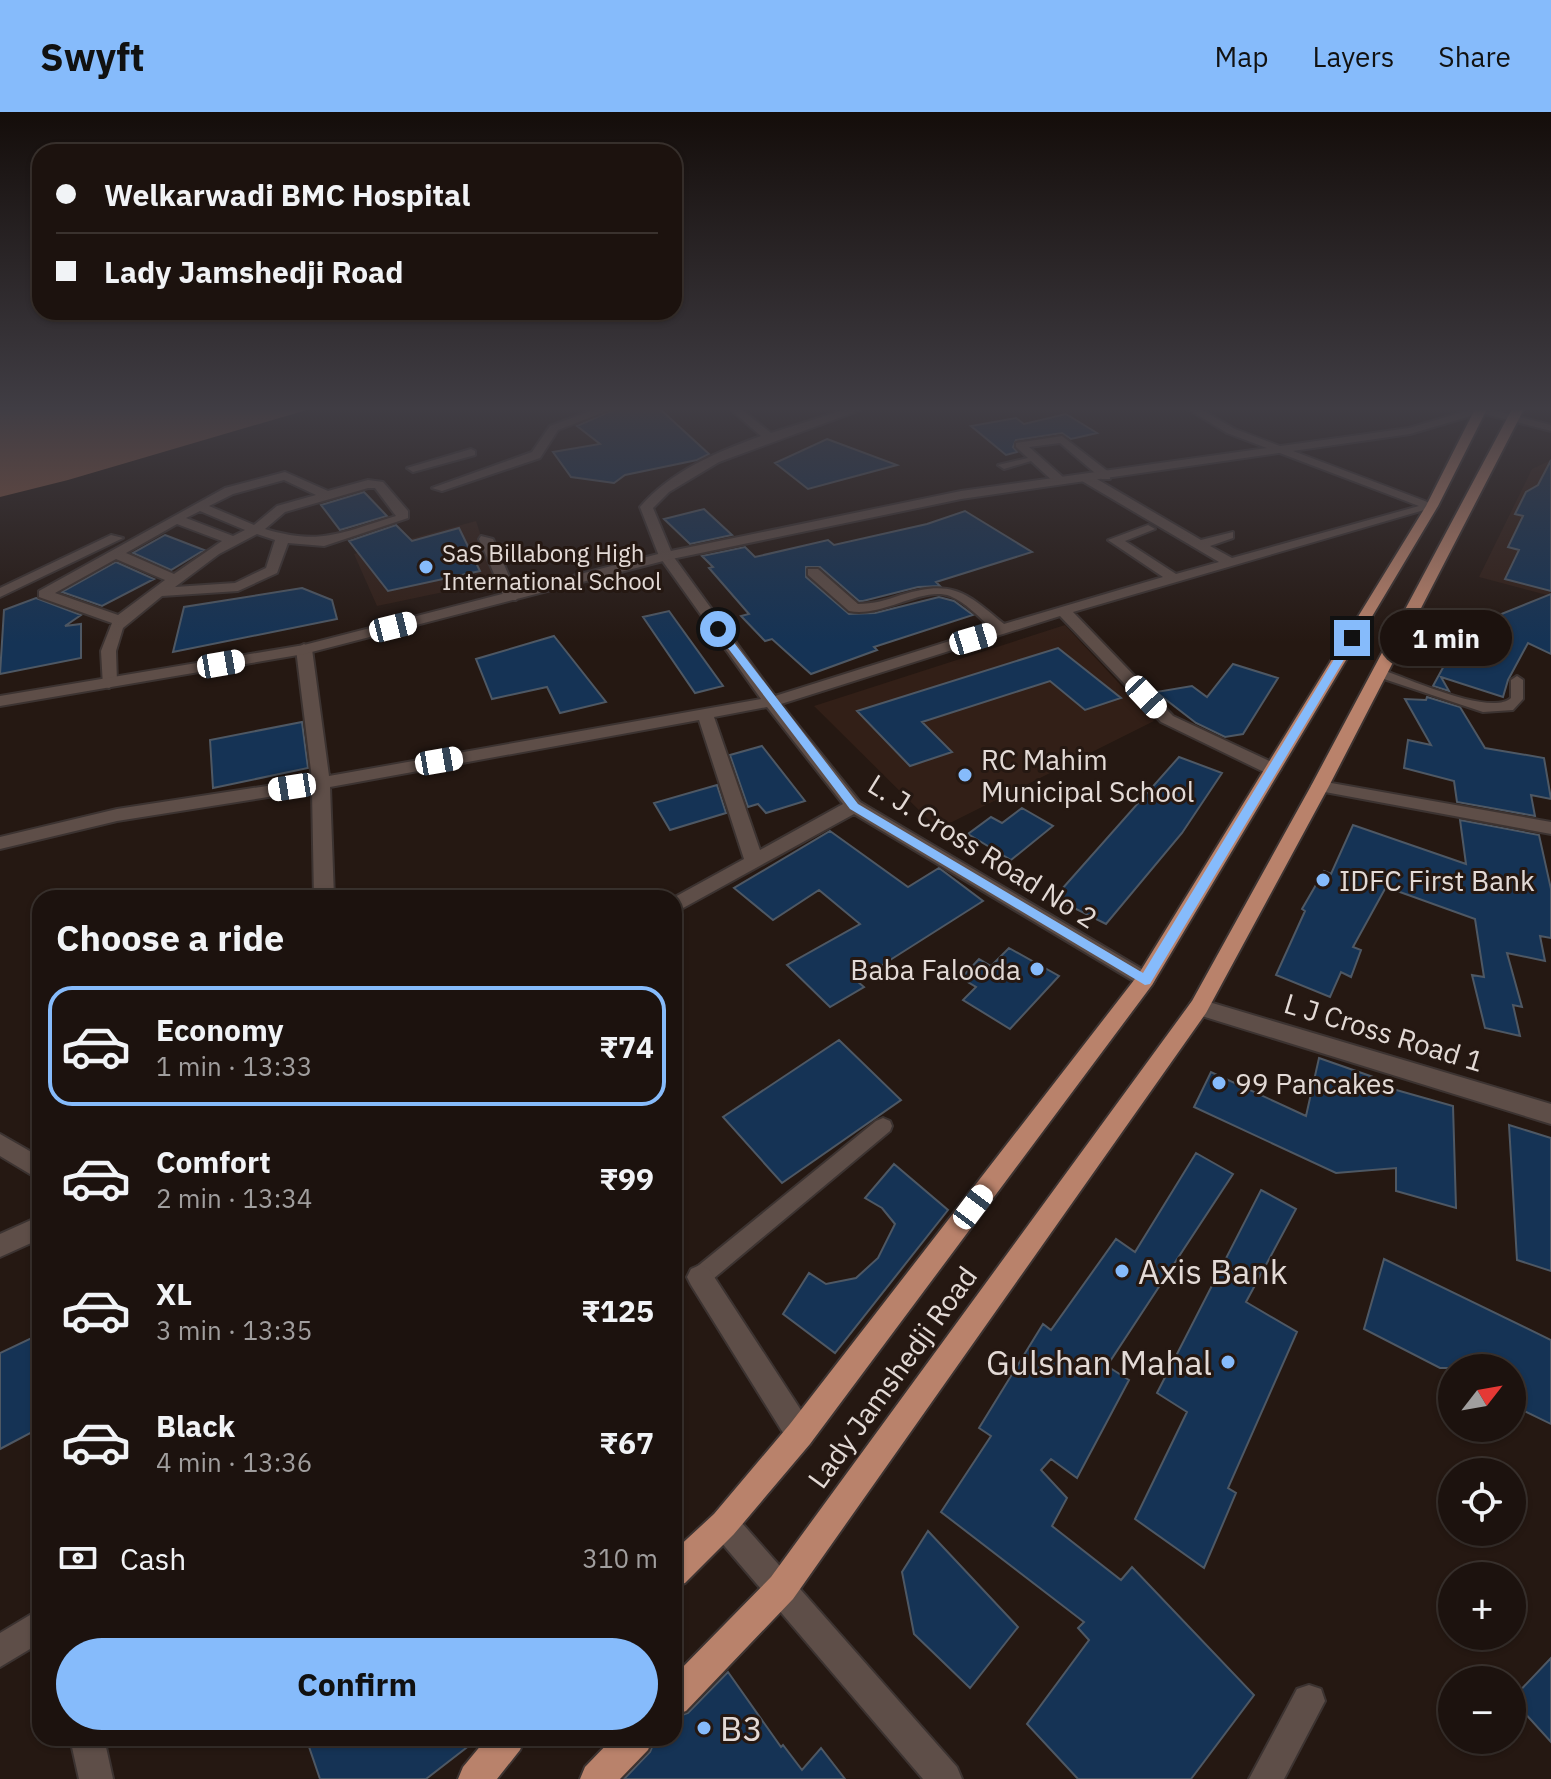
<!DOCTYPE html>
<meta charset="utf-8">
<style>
body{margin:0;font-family:"IBM Plex Sans",sans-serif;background:#29201c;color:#f1f3f6;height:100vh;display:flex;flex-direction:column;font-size:30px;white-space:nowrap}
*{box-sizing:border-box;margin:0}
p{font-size:26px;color:#a09e9e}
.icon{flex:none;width:44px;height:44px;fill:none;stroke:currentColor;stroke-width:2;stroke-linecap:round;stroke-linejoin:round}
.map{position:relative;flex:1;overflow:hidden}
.sheet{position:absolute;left:32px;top:778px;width:650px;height:856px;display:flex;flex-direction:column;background:#1c120e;border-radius:24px;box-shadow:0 2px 6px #0004,0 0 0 2px #3a322e}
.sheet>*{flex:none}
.hud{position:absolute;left:32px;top:32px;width:650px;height:176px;border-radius:24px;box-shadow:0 2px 6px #0004,0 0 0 2px #3a322e;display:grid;align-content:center;height:176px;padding:0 24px;background:#1c120e}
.needle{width:52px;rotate:59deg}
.tools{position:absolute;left:1438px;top:1242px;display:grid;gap:16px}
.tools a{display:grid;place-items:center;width:88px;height:88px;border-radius:50%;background:#1c120e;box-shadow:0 2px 6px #0004,0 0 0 2px #3a322e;font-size:40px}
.end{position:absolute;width:36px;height:36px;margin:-18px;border:10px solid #86bbfb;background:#111;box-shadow:0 0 0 4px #111}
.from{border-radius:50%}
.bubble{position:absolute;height:56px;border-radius:28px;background:#1c120e;box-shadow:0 2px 6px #0004,0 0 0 2px #3a322e;font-size:26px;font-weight:700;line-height:56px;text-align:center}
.car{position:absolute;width:24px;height:48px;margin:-24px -12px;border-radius:10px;box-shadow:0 0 6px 2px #0007;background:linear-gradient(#fff 24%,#345 0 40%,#fff 0 76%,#345 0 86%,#fff 0)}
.hud b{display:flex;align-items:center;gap:28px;height:76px;font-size:30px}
.hud b+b{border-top:2px solid #3a322e}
.hud i{width:20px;height:20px;background:#f1f3f6}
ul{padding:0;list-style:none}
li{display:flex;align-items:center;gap:24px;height:120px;margin:0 16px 12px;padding:0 8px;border:4px solid transparent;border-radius:24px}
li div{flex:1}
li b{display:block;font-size:30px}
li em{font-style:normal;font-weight:700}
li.selected{border-color:#86bbfb}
li>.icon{width:72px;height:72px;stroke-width:1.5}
h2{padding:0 24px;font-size:36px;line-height:96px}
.pay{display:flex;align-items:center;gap:20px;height:88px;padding:0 24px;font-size:30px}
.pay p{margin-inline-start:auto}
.action{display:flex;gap:16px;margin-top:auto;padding:16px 24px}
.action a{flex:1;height:92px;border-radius:48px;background:#86bbfb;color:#111;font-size:32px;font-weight:700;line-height:92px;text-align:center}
header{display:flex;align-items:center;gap:48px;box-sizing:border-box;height:112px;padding:0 40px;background:#86bbfb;color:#111}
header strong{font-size:38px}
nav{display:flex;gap:44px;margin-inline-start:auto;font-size:28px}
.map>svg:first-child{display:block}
.built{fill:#321f17}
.water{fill:#83533f}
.building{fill:#153355;stroke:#4e5864;stroke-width:2}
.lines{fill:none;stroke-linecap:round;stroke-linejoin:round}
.lane-casing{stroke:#3c3331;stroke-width:4}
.street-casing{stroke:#3c3331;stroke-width:4}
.secondary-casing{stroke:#3c3331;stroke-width:4}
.primary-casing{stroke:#3c3331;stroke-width:4}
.lane{fill:#5e4e48;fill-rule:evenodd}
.street{fill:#5e4e48;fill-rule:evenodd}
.secondary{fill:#5e4e48;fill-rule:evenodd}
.primary{fill:#b9826b;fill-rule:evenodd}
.route{fill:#86bbfb}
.poi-dot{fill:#86bbfb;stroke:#251812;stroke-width:3}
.labels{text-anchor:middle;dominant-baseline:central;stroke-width:6;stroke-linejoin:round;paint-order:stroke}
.far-poi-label{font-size:24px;fill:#e3dad6;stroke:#251812;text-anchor:start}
.poi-label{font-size:28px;fill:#e3dad6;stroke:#251812;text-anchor:start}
.street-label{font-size:28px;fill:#e3dad6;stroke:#251812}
.near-poi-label{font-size:34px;fill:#e3dad6;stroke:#251812;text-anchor:start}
</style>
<header>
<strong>Swyft</strong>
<nav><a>Map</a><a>Layers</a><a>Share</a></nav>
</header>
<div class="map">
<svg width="1551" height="1667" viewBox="0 0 1551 1667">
<rect width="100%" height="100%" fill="#251812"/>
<!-- built -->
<path class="built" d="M1551 348V484L1479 465 1532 357Z
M476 409 496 469 377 494 354 442Z
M1065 513 1154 609 938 717 814 594Z"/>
<!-- water -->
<path class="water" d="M0 297H310L68 368 0 385Z"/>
<!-- building -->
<path class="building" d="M615 297H660L709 342 697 348 625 363 614 371 571 365 553 340 600 332 577 314Z
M1066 302 1097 321 1071 327 1062 321 1016 328 1013 335 1017 340 1006 343 971 314 1016 306 1024 312Z
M827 327 897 353 808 377 775 351Z
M1551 348V479L1505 467 1519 438 1508 435 1523 404 1515 402 1526 380 1538 373Z
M364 380 387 404 340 418 321 393Z
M704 397 732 423 690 432 664 407Z
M965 399 1032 440 936 470 940 474 918 475 863 489H859L820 455H806V465L849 502 875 501 939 485 954 489 973 503 874 535 877 538 811 562 772 527 765 529 741 504 749 502 709 456 713 455 702 444 745 435 755 445 828 428 834 433 927 412Z
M396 413 412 429 459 416 480 459 388 479 349 429Z
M165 423 204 438 171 458 133 441Z
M116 450 154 467 102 494 62 480Z
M302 476 332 488 337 507 173 540 184 495Z
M1551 482V542L1528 531 1508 568 1503 585 1441 565 1449 579 1433 574 1464 517Z
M36 486 81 503 65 514 81 512V546L0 562 4 498Z
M669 499 723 574 695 581 643 505Z
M554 524 606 590 560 601 547 575 492 587 476 547Z
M1058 536 1121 586 1085 598 1050 569 922 610 952 640 910 654 857 599Z
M1233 552 1278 566 1243 622 1225 625 1196 611 1156 580 1192 574 1207 585Z
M1427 585 1460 595 1485 636 1544 646 1551 687 1531 683 1535 704 1457 690 1454 669 1404 656 1408 628 1431 633 1405 587 1426 588Z
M302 610 308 656 213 676 210 628Z
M762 634 805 689 766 701 758 692 748 695 730 643Z
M1179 645 1222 661 1182 721 1106 812 1054 786Z
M717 673 726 701 670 718 654 691Z
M1022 696 1053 714 1011 748 968 722 991 705 1002 711Z
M1460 708 1539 723 1551 777V826L1540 824 1545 849 1507 841 1522 895 1513 893 1520 924 1485 916 1472 863 1484 865 1475 807 1386 775 1353 835 1361 838 1351 865 1341 860 1330 885 1276 863 1305 799 1302 797 1324 759 1331 762 1353 713 1466 752Z
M830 719 908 775 939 756 983 789 857 869 864 875 830 895 787 853 860 812 819 778 773 808 734 776Z
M1009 836 1059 864 1010 917 963 888 976 875 961 866 979 847 991 854Z
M839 928 901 988 782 1071 723 1005Z
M1319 946 1376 966 1375 972 1453 994 1456 1096 1396 1079V1056L1336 1061 1194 995 1211 960 1306 1004Z
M1509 1013 1551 1026V1159L1517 1148Z
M1196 1041 1233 1062 1107 1254 1129 1268 1077 1366 1051 1347 1041 1358 1067 1386 1052 1414 1121 1468 1132 1455 1254 1583 1191 1667H1078L1027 1612 1089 1528 1078 1516 1084 1510 941 1400 991 1324 979 1316 1043 1212 1051 1218 1116 1127 1135 1140Z
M894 1052 948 1098 835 1241 783 1202 809 1161 826 1172 856 1166 878 1146 895 1112 882 1096 865 1086Z
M1261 1078 1296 1097 1246 1190 1297 1220 1228 1376 1236 1381 1204 1456 1135 1407 1187 1300 1157 1281Z
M1384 1147 1551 1228V1312L1512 1293V1256H1440L1364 1217Z
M40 1222V1316L0 1337V1241Z
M928 1419 1018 1515 970 1576 914 1522 902 1460Z
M1551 1546V1630L1512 1587Z
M728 1560 781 1635 783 1633 802 1658 821 1636 845 1667H624L650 1640 656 1626H674V1606L688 1601Z
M306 1626H479L426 1667H320Z"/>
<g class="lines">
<defs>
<path id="lane" d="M1379 557C1406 565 1490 605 1511 586V568L1517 564 1523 568V587L1513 598 1483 600 1375 564 1373 561Z
M883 1006 890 1009 892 1014 890 1019 707 1172 700 1175 693 1172 690 1165 693 1158 876 1009Z"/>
<path id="street" d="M596 297H612L558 318 540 346 442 379 432 376 532 340 550 314Z
M730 297H741L771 321 847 297H863L719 350 669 380 653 396 673 444 775 584 991 516C979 505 965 490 950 484 922 474 882 506 849 499L808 463V457H818L858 492C873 492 887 488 901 483 952 467 966 480 1004 512L1163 465 1108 428 1148 413 1155 417 1125 429 1176 462 1219 450 1082 369V363H1090L1201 428 1233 420V426L1210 434 1232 446 1419 394 1227 321 1188 297H1200L1235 317 1438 394 1073 500 1173 604 1278 653 1281 657 1278 661H1266L1161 610 1060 504 781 592 860 690 1152 863 1155 868 1152 873 1145 876 854 702 674 801 673 786 744 747 699 608 330 675 334 786H314L312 678 117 709 0 737V725L117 697 312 667 296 537 304 532 312 537 329 664 761 587 659 444 640 395C671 359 717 340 761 324ZM767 595 843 692 760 738 714 605Z
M1062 324 1110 361V367H1102L1060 331 1029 335 1064 366V372H1056L1031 349 1004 357 998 353 1028 346 1016 335V331Z
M471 337 475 339V343L413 360 407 356Z
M285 360 328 379 368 368 383 370 408 399V406L324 434 288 431 277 461 238 479 162 484 123 516 116 539 117 571 109 576 103 574 101 539 112 511 39 485V479L225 376ZM284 368 316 383 277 394 254 413 209 394 233 382ZM368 376H375L396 404C343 420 321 434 265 417L285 400ZM200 399 245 418 233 424 186 406ZM177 412 222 429 174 462 126 441ZM257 422 275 428 266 456 235 471 175 475 219 442ZM116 447 165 468 118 503 55 481Z
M111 423 123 426 0 485V476Z
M481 424 493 427 518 485 516 488H506L504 485 479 427Z
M1320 669 1551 710V722L1314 678 1311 674 1314 670Z
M1199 887 1551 992V1012L1192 901 1188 895 1192 889Z
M0 1022 40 1045V1068L0 1044Z
M40 1104V1127L0 1145V1122Z
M700 1153 709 1157 810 1312 814 1322 810 1332 800 1336 790 1332 691 1173 687 1165 691 1157Z
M40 1497V1531L0 1555V1521Z
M1309 1573 1321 1577 1325 1589 1284 1667H1249L1297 1577Z
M70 1626H104L113 1667H79Z"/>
<path id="secondary" d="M1473 297H1489L1551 313V319L1481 301 1410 322 961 387 667 448 304 542 0 594V584L304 533 666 440 961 379 1409 316Z
M724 1397 734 1402 957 1655 962 1667H923L714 1422 709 1412 714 1402Z"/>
<path id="primary" d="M1475 297H1487L1438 394 1152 873 810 1332 734 1422 685 1471 674 1475V1439L714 1402 790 1312 1138 863 1426 394Z
M1512 297H1524L1329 674 1206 901 793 1487 686 1599 674 1603V1564L771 1465 1192 889 1311 674Z
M487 1626H525L520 1638 497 1667H458L463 1655Z
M613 1626H653L648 1638 620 1667H580L585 1655Z"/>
</defs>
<!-- lane casing -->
<use href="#lane" class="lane-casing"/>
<!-- street casing -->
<use href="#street" class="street-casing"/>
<!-- secondary casing -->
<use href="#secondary" class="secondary-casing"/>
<!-- primary casing -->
<use href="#primary" class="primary-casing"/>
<!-- lane -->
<use href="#lane" class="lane"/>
<!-- street -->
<use href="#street" class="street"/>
<!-- secondary -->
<use href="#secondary" class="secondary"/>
<!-- primary -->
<use href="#primary" class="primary"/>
</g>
<!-- sky -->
<linearGradient id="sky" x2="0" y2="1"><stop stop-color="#140d0a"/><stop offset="0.56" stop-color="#403d44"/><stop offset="1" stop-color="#403d44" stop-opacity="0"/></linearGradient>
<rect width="1551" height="530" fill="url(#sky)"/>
<!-- route -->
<path class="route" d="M715 515H722L858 692 1143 861 1347 526 1352 523 1357 526 1150 872 1145 873 850 697 715 519Z"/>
<!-- markers -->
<g class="poi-dot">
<circle cx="426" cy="455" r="8"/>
<circle cx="965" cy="663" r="8"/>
<circle cx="1323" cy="768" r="8"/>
<circle cx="1037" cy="857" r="8"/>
<circle cx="1219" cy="971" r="8"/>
<circle cx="1122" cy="1159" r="8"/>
<circle cx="1228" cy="1250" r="8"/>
<circle cx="704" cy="1616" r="8"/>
</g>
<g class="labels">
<!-- far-poi labels -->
<g class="far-poi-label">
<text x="442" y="441">SaS Billabong High<tspan x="442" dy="28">International School</tspan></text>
</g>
<!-- poi labels -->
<g class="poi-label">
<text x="981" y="647">RC Mahim<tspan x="981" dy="32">Municipal School</tspan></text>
<text x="1339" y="768">IDFC First Bank</text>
<text x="1021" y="857" text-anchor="end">Baba Falooda</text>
<text x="1235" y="971">99 Pancakes</text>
</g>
<!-- street labels -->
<g class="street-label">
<text transform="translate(983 739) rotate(32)">L. J. Cross Road No 2</text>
<text transform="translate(1384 920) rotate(17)">L J Cross Road 1</text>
<text transform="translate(892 1265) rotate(-54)">Lady Jamshedji Road</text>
</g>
<!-- near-poi labels -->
<g class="near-poi-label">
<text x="1138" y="1159">Axis Bank</text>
<text x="1212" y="1250" text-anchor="end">Gulshan Mahal</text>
<text x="720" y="1616">B3</text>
</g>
</g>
</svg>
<div class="tools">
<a><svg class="needle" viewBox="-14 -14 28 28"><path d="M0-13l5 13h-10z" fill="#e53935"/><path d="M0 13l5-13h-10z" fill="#a09e9e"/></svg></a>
<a><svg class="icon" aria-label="locate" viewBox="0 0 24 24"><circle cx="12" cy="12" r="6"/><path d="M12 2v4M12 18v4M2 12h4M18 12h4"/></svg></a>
<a>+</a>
<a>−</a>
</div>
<i class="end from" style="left:718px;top:517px"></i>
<i class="end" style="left:1352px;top:526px"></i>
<div class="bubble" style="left:1380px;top:498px;width:132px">1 min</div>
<i class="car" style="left:393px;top:515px;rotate:76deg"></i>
<i class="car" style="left:973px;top:527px;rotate:73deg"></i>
<i class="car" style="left:221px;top:552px;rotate:80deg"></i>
<i class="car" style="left:1146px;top:585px;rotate:137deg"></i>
<i class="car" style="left:439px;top:649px;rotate:80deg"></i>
<i class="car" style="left:292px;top:675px;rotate:261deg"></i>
<i class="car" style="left:973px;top:1095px;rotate:37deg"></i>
<div class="hud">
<b><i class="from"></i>Welkarwadi BMC Hospital</b>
<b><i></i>Lady Jamshedji Road</b>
</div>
<section class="sheet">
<h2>Choose a ride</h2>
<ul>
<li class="selected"><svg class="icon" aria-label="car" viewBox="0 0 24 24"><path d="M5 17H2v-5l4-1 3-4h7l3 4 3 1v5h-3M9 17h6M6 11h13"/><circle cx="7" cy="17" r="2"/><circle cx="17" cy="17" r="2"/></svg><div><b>Economy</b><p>1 min · 13:33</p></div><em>₹74</em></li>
<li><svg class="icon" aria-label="car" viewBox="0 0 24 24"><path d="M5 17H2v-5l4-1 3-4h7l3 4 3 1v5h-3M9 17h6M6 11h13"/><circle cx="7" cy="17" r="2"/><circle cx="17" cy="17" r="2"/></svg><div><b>Comfort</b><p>2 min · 13:34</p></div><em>₹99</em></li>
<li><svg class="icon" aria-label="car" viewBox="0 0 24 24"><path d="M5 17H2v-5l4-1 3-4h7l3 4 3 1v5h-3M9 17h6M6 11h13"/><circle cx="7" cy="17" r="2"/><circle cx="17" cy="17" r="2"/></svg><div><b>XL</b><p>3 min · 13:35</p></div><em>₹125</em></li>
<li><svg class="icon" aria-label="car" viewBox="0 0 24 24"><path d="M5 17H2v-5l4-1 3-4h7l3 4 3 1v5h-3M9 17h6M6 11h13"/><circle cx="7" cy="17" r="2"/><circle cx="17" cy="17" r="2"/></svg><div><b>Black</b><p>4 min · 13:36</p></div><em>₹67</em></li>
</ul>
<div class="pay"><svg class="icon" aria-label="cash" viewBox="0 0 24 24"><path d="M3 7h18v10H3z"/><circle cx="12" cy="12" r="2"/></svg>Cash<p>310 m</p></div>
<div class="action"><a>Confirm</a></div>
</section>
</div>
